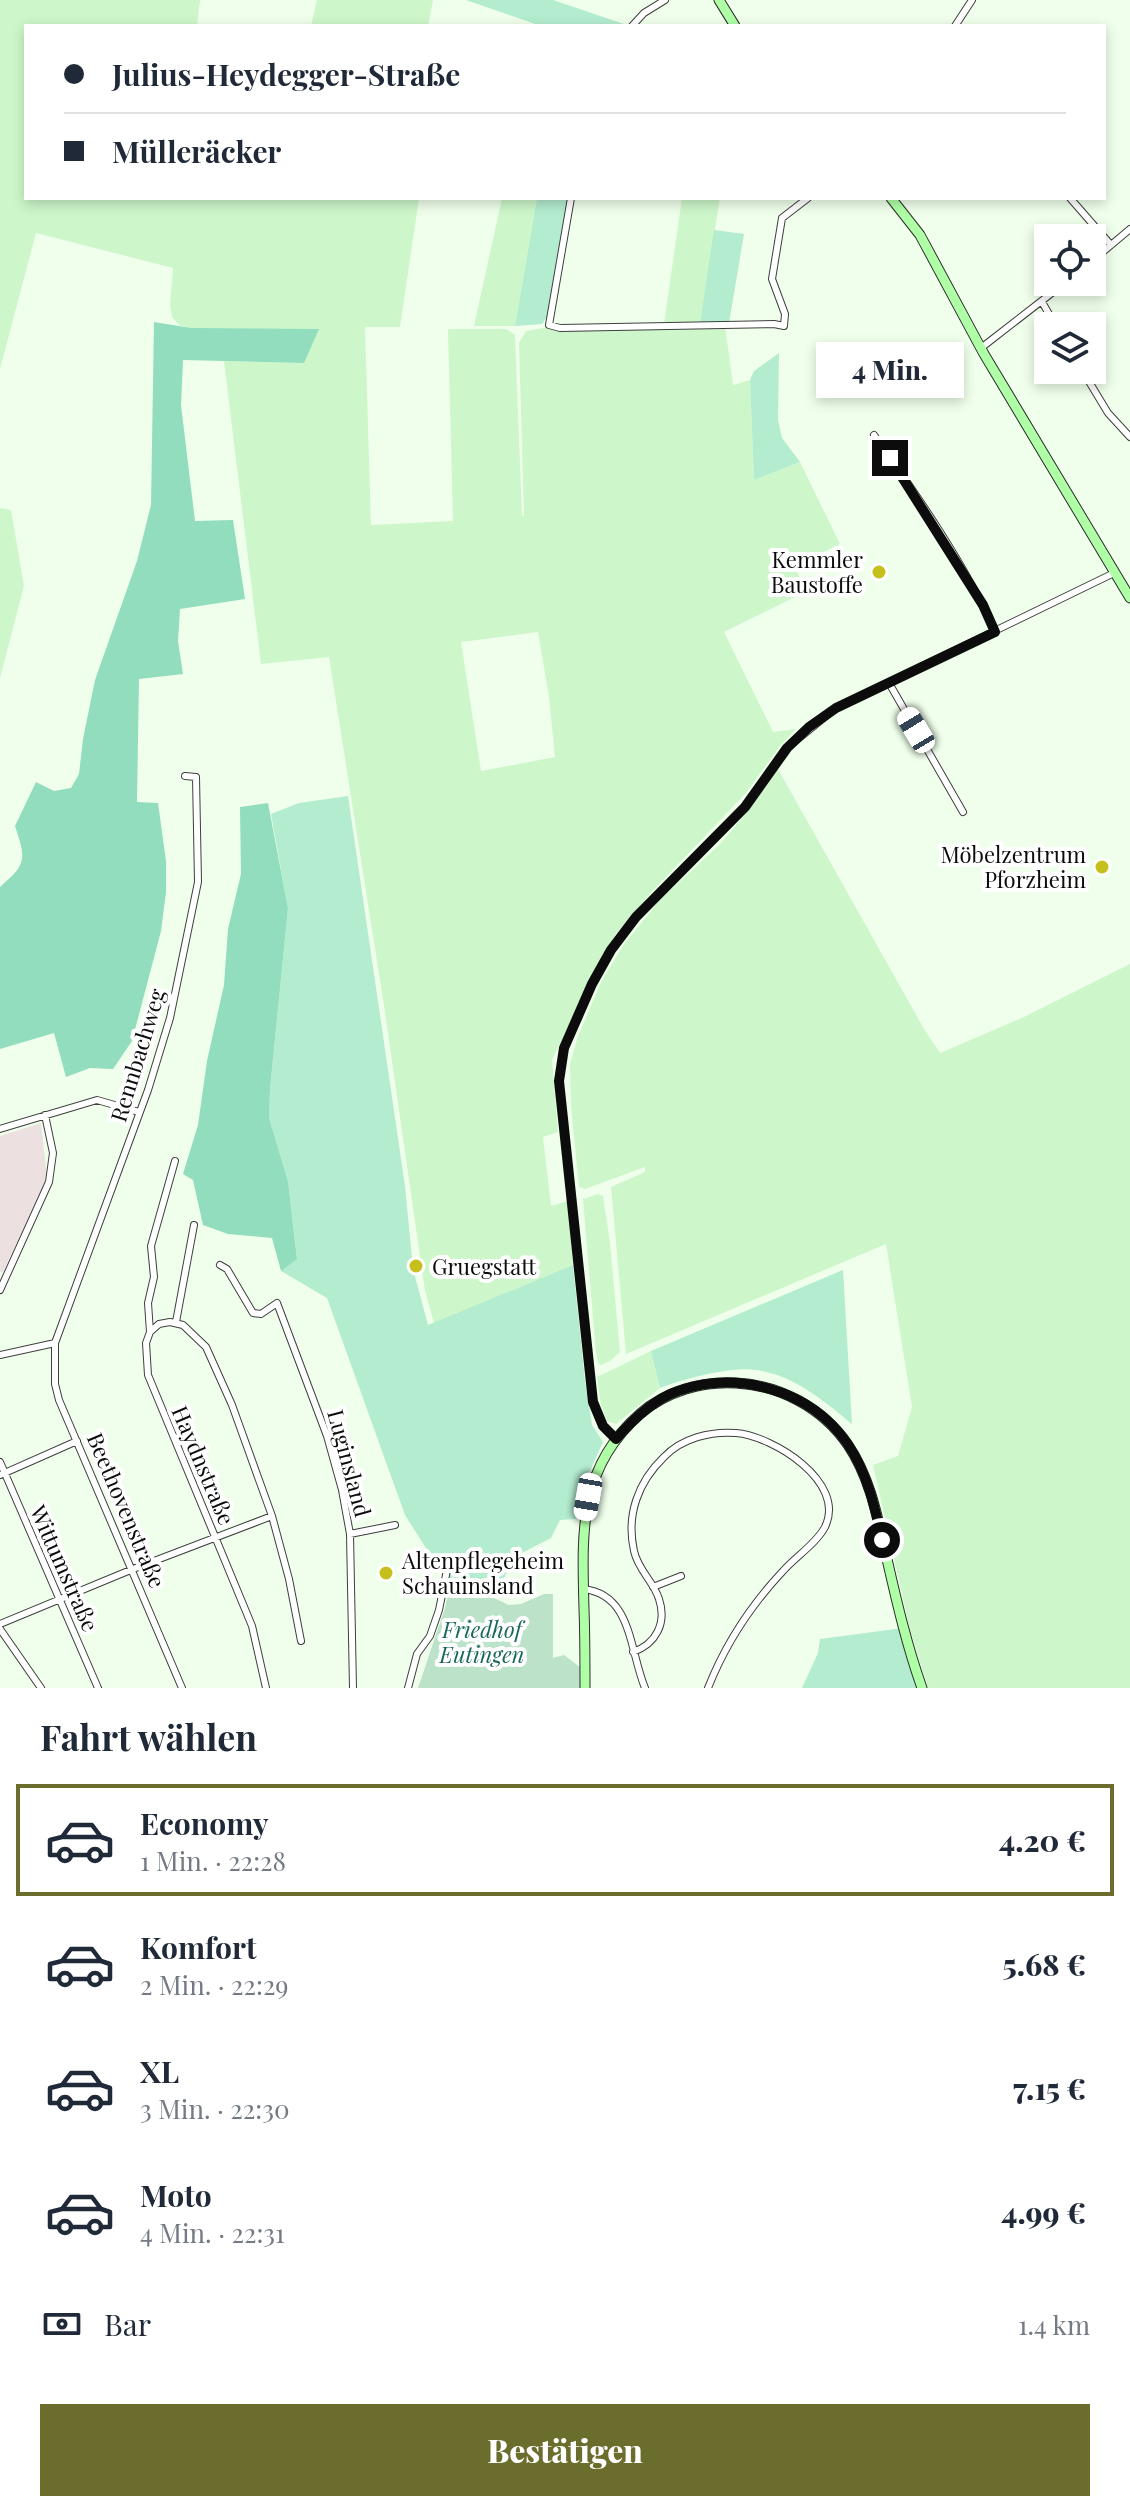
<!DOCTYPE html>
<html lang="de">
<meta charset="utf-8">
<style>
body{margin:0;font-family:"Playfair Display",serif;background:#f2f2f3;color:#1f2937;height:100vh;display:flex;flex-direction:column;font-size:30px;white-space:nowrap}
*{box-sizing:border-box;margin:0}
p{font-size:26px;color:#747a83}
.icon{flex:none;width:44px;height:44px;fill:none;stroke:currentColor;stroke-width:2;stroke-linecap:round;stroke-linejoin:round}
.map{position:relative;height:1688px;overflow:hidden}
.drawer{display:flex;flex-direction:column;background:#fff;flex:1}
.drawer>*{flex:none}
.top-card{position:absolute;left:24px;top:24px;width:1082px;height:176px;border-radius:0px;box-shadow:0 4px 12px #0003;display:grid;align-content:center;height:176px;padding:0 40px;background:#fff}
.fabs{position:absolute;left:1034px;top:224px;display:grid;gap:16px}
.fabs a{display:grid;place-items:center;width:72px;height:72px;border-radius:0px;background:#fff;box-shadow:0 4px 12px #0003;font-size:40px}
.end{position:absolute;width:36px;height:36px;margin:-18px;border:10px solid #0c0c0c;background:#fff;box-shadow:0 0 0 4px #fff}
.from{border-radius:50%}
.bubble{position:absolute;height:56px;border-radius:0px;background:#fff;box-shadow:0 4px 12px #0003;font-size:26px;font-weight:800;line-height:56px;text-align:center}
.car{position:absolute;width:24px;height:48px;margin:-24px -12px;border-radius:10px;box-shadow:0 0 6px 2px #0007;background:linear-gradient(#fff 24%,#345 0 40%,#fff 0 76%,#345 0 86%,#fff 0)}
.top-card b{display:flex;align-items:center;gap:28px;height:76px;font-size:30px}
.top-card b+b{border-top:2px solid #e0e1e3}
.top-card i{width:20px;height:20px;background:#1f2937}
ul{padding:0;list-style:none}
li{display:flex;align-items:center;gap:24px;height:112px;margin:0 16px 12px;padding:0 24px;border:4px solid transparent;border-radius:0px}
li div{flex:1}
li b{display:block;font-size:30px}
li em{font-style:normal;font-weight:800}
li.on{border-color:#6a6d2b}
li>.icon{width:72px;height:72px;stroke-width:1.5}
h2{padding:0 40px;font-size:36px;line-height:96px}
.pay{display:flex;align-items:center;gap:20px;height:88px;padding:0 40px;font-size:30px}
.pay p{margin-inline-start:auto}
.cta{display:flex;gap:16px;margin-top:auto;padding:16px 40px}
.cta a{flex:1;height:92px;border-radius:0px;background:#6a6d2b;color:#fff;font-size:32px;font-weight:800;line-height:92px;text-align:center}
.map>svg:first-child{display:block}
.industrial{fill:#ece0e1}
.farmland{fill:#cdf7ca;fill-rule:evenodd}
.green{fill:#b3eccf}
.forest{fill:#91ddbd}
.cemetery{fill:#bce2c9}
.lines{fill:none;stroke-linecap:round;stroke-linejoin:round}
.street-casing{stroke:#3f3f3f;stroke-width:8}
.secondary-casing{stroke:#2e2e2e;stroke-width:11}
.street{stroke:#fff;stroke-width:6}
.secondary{stroke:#afffa6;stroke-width:9}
.route{stroke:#0c0c0c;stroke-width:10}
.poi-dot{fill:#c5c01c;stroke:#fff;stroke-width:3}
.labels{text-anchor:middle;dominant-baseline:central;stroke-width:8;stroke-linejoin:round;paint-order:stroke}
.poi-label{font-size:22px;fill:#0c0c0c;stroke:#fff;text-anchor:end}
.street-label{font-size:22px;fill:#0c0c0c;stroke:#fff}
.park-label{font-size:22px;font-style:italic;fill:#196859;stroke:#fff}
</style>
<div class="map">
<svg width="1130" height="1688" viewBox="0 0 1130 1688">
<rect width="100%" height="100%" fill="#efffeb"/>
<!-- industrial -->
<path class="industrial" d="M41 1123 47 1177 3 1272H0V1136Z"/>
<!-- farmland -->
<path class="farmland" d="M0 0H200L197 26H26V198H419L400 327H365L371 525 453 521 448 329H506L515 335 522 516 524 515 519 343 526 331 549 327 725 326 733 385 750 380 754 480 800 462 840 544 795 566 805 592 724 632 773 732 796 729 780 746 746 793 647 897 616 934 600 960 552 1060 558 1132 543 1137 551 1206 568 1201 573 1265 434 1323 425 1291 384 1006 329 657 261 664 224 361 304 363 179 325 172 317 170 305 173 268 36 233 0 369ZM538 632 549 697 555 757 481 771 461 642Z
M317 0H433L428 26H311Z
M502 198H537L515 326H474Z
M682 198H720L700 323 664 324Z
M0 508 11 510 24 586 0 678Z
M778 769 924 1029 940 1053 1024 1017 1130 964V1688H928L910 1630 873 1465 898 1456 912 1407 886 1244 626 1354 611 1187 645 1172V1167L585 1189 579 1187 571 1106 570 1064 578 1036 601 982 624 944 660 900 720 844 753 805Z
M598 1194 603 1196 610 1243 620 1352 610 1361 601 1365 598 1363 596 1353 583 1199Z
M651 1351 660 1388 616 1424 607 1421 601 1405 597 1377Z"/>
<!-- green -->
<path class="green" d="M466 0H553L624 24 623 26H541Z
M537 198H569L550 313 542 324 515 326Z
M714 230 744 234 729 323H700Z
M779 353 778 420 782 438 800 462 754 480 750 380 754 371Z
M348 796 405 1186 413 1269 428 1325 573 1265 585 1381 592 1425 603 1442 583 1486 576 1519 560 1520 551 1538 516 1556 494 1596 443 1575 405 1515 327 1298 281 1271 297 1258 288 1181 269 1118 270 1089 288 908 271 814 299 803Z
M843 1270 852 1424C824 1401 794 1375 756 1370 733 1366 682 1379 660 1388L651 1351Z
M903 1628 922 1688H802L818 1653 820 1639Z"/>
<!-- forest -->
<path class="forest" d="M154 322 191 328 319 329 304 363 183 360 181 405 195 521 233 520 245 599 180 609 178 641 183 674 139 679 137 802 158 803 166 861V892L161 931 132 1041 113 1069 90 1068 66 1077 54 1033 0 1049V887C27 864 26 859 15 826L36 782 54 791 71 788 79 774 83 739 95 680 137 561 151 505Z
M268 803 288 908 270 1089 269 1118 288 1181 297 1259 281 1271 272 1238 228 1234 203 1225 193 1180 183 1174 198 1125 207 1061 224 985 228 929 241 874 240 807Z"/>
<!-- cemetery -->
<path class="cemetery" d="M451 1578 509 1605 521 1604 544 1594H553V1658L564 1655 585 1671V1688H418L445 1608Z"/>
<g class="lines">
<defs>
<path id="street" d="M632 26 644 13 665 0
M955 26 972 0
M571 198 549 325 560 328 774 324 784 326 785 314 772 279 782 218 808 198
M1070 198 1111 245
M1092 261 1130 229
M1042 302 1056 326
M981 348 1066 282
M1082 370 1108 413 1130 437
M874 435C916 494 966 566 995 632
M889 683 963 812
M0 1129 97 1100 139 1112
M220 1265 227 1269 253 1313 261 1314 277 1303 327 1436 342 1490 350 1534 353 1688
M0 1290 49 1182 53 1153 45 1115
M176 1322 194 1225
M150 1332 148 1303 154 1277 151 1246 175 1161
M0 1355 55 1343
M616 1439 603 1426 593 1402 559 1081 564 1048 592 984 611 950 636 917 745 807 787 748 836 708 1114 573
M0 1462 98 1688
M0 1475 77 1441
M350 1534 395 1525
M653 1587 681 1576
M583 1589C632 1594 629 1649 645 1688
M0 1624 133 1569 272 1516
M0 1629 41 1688
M633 1652C656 1644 667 1623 659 1599 654 1582 638 1570 634 1551 626 1515 638 1482 664 1457 682 1438 711 1431 736 1433 773 1436 847 1482 825 1527 816 1544 795 1557 783 1571 751 1605 725 1645 708 1688
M182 1688 59 1400 55 1384V1343L148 1090 170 1018 198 882 196 777 185 776
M266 1688 252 1626 148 1375 146 1343 150 1332 159 1324 170 1322 183 1325 206 1347 232 1405 272 1516 289 1579 301 1641
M408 1688 417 1654 430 1636 439 1610 447 1570"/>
<path id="secondary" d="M719 0 735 26
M891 198 920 235 984 354 1130 598
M585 1688C585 1662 585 1635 584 1609 582 1533 578 1468 640 1414 666 1391 702 1381 736 1383 780 1385 823 1408 848 1445 871 1479 878 1520 887 1559 897 1603 907 1646 922 1688"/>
</defs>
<!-- street casing -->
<use href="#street" class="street-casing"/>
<!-- secondary casing -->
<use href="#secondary" class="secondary-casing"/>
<!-- street -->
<use href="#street" class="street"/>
<!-- secondary -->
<use href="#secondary" class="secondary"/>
</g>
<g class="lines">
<!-- route -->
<path class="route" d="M882 1540C875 1507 867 1472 847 1443 810 1390 738 1370 678 1391 653 1400 633 1419 616 1439L603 1426 593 1402 559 1081 564 1048 592 984 611 950 636 917 745 807 787 748 809 727 836 708 995 632 983 605 890 458"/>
</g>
<!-- markers -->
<g class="poi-dot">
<circle cx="879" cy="572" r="8"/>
<circle cx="1102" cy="867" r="8"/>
<circle cx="416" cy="1266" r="8"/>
<circle cx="386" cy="1573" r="8"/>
</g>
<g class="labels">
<!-- poi labels -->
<g class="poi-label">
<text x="863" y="559">Kemmler<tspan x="863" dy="25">Baustoffe</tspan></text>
<text x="1086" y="854">Möbelzentrum<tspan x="1086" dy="25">Pforzheim</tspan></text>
<text x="432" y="1266" text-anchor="start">Gruegstatt</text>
<text x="402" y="1560" text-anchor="start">Altenpflegeheim<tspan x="402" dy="25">Schauinsland</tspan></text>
</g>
<!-- street labels -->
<g class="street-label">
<text transform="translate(137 1055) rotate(-73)">Rennbachweg</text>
<text transform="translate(350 1463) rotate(75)">Luginsland</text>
<text transform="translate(204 1465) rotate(67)">Haydnstraße</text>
<text transform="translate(127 1510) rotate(67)">Beethovenstraße</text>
<text transform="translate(65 1568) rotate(66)">Wittumstraße</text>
</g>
<!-- park labels -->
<g class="park-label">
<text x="482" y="1629">Friedhof<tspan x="482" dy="25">Eutingen</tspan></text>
</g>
</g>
</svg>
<div class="fabs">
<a><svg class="icon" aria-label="locate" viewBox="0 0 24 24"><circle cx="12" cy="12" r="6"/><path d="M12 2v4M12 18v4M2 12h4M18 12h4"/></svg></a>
<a><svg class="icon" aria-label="layers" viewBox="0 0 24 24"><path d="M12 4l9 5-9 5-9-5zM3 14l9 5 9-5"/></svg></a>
</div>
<i class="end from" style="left:882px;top:1540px"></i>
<i class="end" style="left:890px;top:458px"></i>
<div class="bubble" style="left:816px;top:342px;width:148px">4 Min.</div>
<i class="car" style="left:916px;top:730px;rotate:329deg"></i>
<i class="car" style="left:588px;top:1497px;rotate:190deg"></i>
<div class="top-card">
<b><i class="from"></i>Julius-Heydegger-Straße</b>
<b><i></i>Mülleräcker</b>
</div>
</div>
<section class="drawer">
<h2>Fahrt wählen</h2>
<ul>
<li class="on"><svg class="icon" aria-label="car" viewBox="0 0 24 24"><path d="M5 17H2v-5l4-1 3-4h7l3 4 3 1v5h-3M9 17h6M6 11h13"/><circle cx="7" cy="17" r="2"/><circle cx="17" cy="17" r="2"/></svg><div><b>Economy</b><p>1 Min. · 22:28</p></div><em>4.20 €</em></li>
<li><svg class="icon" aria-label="car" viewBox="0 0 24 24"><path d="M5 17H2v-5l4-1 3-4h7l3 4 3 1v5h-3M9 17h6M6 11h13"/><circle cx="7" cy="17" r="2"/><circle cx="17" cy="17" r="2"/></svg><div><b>Komfort</b><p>2 Min. · 22:29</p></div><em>5.68 €</em></li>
<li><svg class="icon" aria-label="car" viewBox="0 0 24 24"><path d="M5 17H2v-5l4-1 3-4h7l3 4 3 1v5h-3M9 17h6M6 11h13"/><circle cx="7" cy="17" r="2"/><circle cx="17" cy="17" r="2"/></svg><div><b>XL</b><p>3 Min. · 22:30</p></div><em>7.15 €</em></li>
<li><svg class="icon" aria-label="car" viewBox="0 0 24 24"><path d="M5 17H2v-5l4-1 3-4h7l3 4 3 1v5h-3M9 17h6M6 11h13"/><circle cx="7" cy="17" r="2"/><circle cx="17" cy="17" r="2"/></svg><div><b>Moto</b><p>4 Min. · 22:31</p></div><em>4.99 €</em></li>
</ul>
<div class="pay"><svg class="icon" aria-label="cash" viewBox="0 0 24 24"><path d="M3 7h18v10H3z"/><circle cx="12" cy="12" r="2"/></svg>Bar<p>1.4 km</p></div>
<div class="cta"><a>Bestätigen</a></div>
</section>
